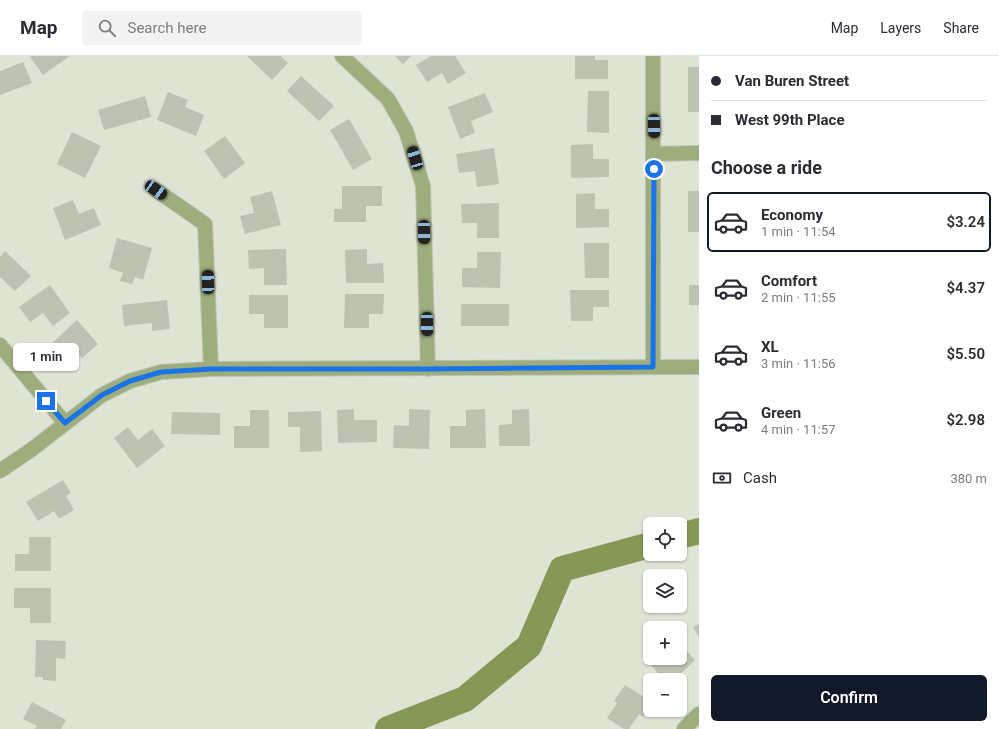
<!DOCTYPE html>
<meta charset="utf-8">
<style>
body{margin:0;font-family:Roboto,sans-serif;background:#f2f2f3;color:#2b2b33;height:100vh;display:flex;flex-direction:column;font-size:15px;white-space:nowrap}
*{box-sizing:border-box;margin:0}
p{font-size:13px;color:#7c7c81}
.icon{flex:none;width:22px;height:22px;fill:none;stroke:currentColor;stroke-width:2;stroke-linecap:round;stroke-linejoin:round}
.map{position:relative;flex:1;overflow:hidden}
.sheet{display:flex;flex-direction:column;background:#fff;width:300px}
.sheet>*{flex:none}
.top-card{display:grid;align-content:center;height:88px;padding:0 12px;background:#fff}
.buttons{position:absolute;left:643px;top:461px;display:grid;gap:8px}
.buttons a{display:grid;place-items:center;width:44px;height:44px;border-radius:6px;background:#fff;box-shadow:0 1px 3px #0004;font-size:20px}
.end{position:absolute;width:18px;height:18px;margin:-9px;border:5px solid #1a73e8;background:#fff;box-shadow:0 0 0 2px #fff}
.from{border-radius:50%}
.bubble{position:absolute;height:28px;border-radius:6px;background:#fff;box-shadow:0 1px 3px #0004;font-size:13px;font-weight:600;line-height:28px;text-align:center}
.car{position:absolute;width:12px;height:24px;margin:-12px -6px;border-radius:5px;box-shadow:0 0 3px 1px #0007;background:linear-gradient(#222 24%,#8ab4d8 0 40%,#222 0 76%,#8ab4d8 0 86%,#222 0)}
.top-card b{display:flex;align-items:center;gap:14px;height:38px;font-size:15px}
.top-card b+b{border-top:1px solid #e1e1e2}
.top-card i{width:10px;height:10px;background:#2b2b33}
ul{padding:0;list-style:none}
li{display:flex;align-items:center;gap:12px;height:60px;margin:0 8px 6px;padding:0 4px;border:2px solid transparent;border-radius:6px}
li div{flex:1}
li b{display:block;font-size:15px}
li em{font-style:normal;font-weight:600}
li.selected{border-color:#111827}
li>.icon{width:36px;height:36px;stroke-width:1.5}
h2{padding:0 12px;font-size:18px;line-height:48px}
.pay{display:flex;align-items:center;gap:10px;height:44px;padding:0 12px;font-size:15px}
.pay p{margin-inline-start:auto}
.action{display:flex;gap:8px;margin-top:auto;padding:8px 12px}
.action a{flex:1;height:46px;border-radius:6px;background:#111827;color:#fff;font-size:16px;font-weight:600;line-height:46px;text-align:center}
header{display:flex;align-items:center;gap:24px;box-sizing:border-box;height:56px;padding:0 20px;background:#fff;border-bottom:1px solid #e1e1e2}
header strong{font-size:19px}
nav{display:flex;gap:22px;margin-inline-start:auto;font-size:14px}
.search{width:280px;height:36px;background:#f2f2f3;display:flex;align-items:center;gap:10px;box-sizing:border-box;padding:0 14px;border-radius:6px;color:#7c7c81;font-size:15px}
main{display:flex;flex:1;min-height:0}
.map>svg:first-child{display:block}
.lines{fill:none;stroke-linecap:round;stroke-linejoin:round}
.river{stroke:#869856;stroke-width:26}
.building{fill:#bdc2b3}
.minor-casing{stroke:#bcc1b3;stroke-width:16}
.minor{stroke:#9ead7c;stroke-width:14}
.route{stroke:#1a73e8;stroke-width:5}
</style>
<header>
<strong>Map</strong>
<div class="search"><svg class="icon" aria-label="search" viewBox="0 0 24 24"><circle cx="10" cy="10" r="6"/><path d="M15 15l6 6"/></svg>Search here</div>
<nav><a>Map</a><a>Layers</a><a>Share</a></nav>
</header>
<main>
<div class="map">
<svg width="699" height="673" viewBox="0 0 699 673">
<rect width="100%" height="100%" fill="#dee3d4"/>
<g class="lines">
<!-- river -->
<path class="river" d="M680 480 699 475
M388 673 465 643 529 590 562 513 650 489"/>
</g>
<!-- building -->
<path class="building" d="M32 0H70L43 19 30 1Z
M247 0H281L288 7 272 24Z
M395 0H411L403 8Z
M431 0H455L466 17 448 28 442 17 427 26 416 9Z
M575 0H595V4H608V23H575Z
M23 6 32 27 0 39V15Z
M688 11H699V56H688Z
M301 20 334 50 319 65 287 35Z
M588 35H609V77L587 76Z
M168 36 188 44 185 51 204 59 196 80 157 64Z
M485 37 493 56 471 65 475 77 460 83 448 51Z
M145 40 151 61 104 74 98 54Z
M349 63 372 103 353 114 330 74Z
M72 76 101 90 85 122 57 108Z
M225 80 245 107 224 123 204 95Z
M593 88V103H609V121L571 122V89Z
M494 92 499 128 477 131 475 115 459 117 456 98Z
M342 130H382V150H366V166H334V153H342Z
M272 135 281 169 245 178 240 160 254 157 250 141Z
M688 135H699V176H688Z
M595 137V153H609V171L576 172V138Z
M73 144 79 158 94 152 101 169 65 184 53 152Z
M499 147V182H477V167H462L461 148Z
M117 182 152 192 143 224 135 221 132 228 120 225 123 217 109 212Z
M584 187H609V222H585Z
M286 193 287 229H264V212L249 213 248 194Z
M367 193V208L383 207 384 227H346L345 194Z
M5 195 31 220 15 235 0 221V201Z
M477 196H501L500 232 462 231V212H477Z
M50 229 70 257 53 270 43 257 30 266 19 251Z
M689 229H699V249H689Z
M570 234H609V251H593V265H571Z
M345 238H384L383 258H369V272H344Z
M249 239H288V272H264V258H249Z
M167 244 170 273 152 275V267L124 270 122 249Z
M461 248H509V270H461Z
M77 264 98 288 82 302 72 289 60 300 50 289Z
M354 353V364H377V386L338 387 337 354Z
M409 353 430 354 429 393 393 392 394 369 409 370Z
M485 353 486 392H450V370H466V354Z
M529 353 530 390H499V369L512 368V354Z
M250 354H269V392H234V370H250Z
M321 355 322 395 300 396V371H288V356Z
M172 356 220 357V379L171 378Z
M128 371 138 384 152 373 165 390 137 412 114 382Z
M63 424 71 437 66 440 74 454 59 463 54 455 38 465 26 446Z
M29 481H51V515H15V498H29Z
M14 532H51V567H30V552H14Z
M699 568V581L693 571Z
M36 584 66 585 65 603 56 602V625L43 624V621H35Z
M680 588 695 604 674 624H652L651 623 658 617 648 606 652 602H680Z
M625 629 650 645V651L643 661 639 658 629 673H624L607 662 617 647 614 645Z
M32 646 66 664 61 673H35L37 670 23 663Z"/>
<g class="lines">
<defs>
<path id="minor" d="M342 0 388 43 406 75 423 130 428 313
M654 98 699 97
M156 134 205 168 211 313
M0 289 65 367
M653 311V0
M0 415 31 394 102 339 130 325 161 316 211 313 699 311
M684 673 699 658"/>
</defs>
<!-- minor casing -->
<use href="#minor" class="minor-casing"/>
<!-- minor -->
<use href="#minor" class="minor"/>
</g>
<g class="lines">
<!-- route -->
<path class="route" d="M46 345 65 367 102 339 130 325 161 316 211 313H428L653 311 654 113"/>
</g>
</svg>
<div class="buttons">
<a><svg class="icon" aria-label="locate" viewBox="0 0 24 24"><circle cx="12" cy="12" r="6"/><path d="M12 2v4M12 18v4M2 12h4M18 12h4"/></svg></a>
<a><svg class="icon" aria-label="layers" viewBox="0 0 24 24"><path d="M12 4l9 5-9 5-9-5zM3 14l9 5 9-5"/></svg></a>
<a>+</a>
<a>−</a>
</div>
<i class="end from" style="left:654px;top:113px"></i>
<i class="end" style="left:46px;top:345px"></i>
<div class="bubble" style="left:13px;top:287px;width:66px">1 min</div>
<i class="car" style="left:654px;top:70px;rotate:179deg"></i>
<i class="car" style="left:415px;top:102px;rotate:343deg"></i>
<i class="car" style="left:156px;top:134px;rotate:125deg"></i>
<i class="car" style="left:424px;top:176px;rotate:179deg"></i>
<i class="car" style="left:208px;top:226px;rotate:358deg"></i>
<i class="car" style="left:427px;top:268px;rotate:179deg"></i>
</div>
<section class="sheet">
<div class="top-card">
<b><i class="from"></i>Van Buren Street</b>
<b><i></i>West 99th Place</b>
</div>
<h2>Choose a ride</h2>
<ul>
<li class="selected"><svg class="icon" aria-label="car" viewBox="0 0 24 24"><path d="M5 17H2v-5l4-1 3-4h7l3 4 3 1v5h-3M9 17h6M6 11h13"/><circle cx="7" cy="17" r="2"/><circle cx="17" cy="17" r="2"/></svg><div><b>Economy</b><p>1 min · 11:54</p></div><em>$3.24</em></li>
<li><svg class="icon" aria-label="car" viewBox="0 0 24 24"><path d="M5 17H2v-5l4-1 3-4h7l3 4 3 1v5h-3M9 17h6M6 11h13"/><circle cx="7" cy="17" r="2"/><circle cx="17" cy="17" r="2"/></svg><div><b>Comfort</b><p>2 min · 11:55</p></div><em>$4.37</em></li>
<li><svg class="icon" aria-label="car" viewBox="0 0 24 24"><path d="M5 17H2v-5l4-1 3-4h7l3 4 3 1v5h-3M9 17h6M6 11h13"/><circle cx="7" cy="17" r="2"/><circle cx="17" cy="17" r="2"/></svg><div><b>XL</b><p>3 min · 11:56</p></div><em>$5.50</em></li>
<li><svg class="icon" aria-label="car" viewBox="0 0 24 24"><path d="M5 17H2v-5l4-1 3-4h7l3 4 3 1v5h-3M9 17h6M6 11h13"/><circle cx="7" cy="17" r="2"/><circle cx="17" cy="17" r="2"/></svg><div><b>Green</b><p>4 min · 11:57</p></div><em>$2.98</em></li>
</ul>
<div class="pay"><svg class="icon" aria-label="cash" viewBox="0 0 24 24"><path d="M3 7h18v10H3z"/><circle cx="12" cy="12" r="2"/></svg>Cash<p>380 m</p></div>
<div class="action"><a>Confirm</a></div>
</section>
</main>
